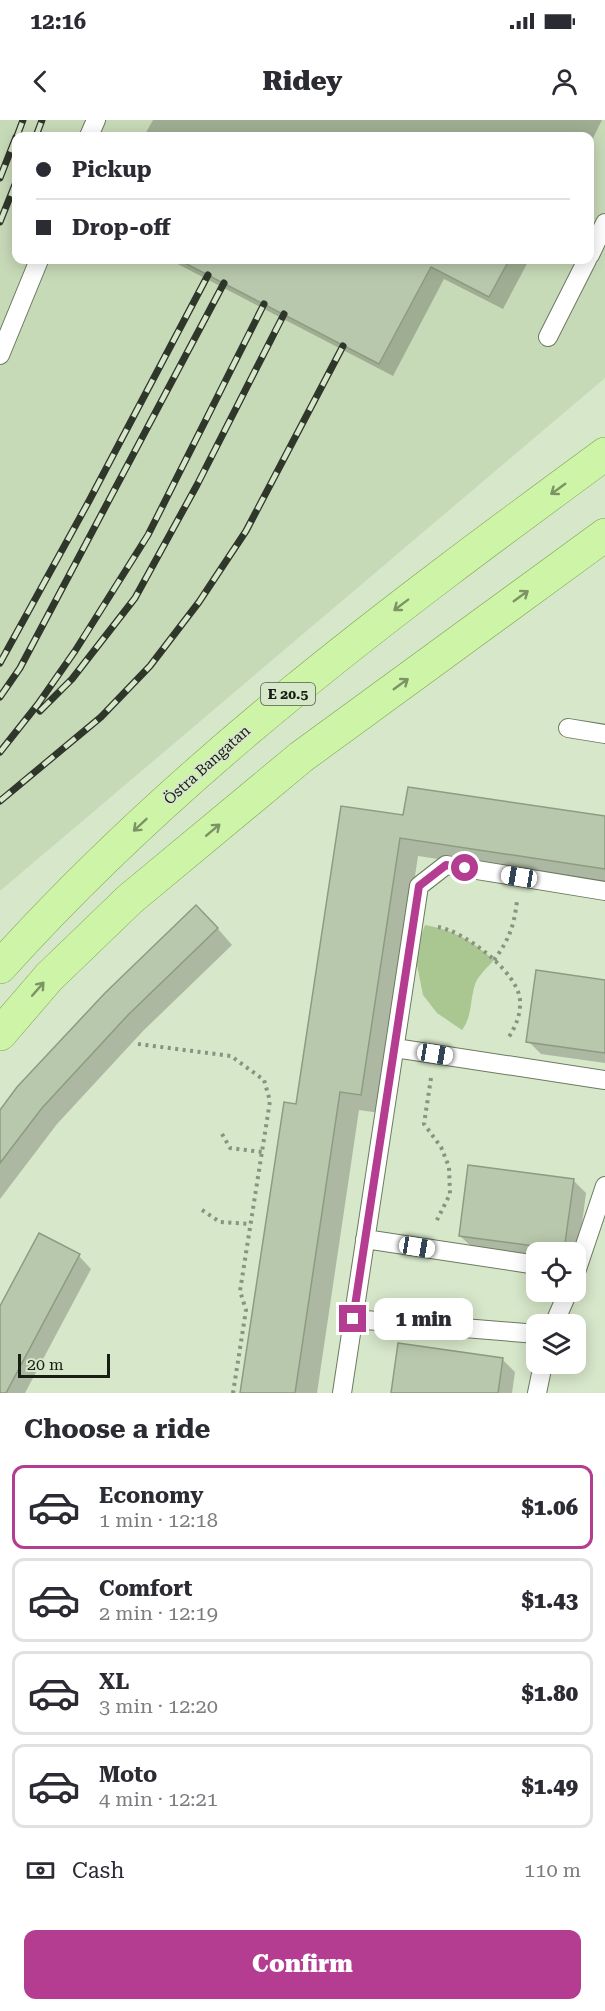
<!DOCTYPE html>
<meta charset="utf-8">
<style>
body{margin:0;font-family:"Roboto Serif",serif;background:#f7f7f7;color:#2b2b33;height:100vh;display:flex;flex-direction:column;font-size:22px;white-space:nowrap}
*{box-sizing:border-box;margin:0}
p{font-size:20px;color:#7c7c81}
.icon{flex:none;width:33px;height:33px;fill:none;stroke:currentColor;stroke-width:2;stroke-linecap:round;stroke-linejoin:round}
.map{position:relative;height:1273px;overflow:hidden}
.details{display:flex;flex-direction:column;background:#fff;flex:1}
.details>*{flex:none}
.top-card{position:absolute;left:12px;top:12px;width:582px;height:132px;border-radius:12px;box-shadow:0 3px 15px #0003;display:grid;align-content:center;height:132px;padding:0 24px;background:#fff}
.buttons{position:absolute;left:526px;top:1122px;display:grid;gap:12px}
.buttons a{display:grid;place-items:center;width:60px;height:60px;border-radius:12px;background:#fff;box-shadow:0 3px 15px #0003;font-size:30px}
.scale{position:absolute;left:18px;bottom:15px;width:92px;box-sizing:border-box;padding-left:6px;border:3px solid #181e14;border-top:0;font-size:16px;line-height:21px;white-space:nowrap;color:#181e14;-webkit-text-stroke:4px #d7e7ca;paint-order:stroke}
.end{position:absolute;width:27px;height:27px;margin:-14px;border:8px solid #b43c91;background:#fff;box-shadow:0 0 0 3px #fff}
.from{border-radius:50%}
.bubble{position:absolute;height:42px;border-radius:12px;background:#fff;box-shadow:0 3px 15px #0003;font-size:20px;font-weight:800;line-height:42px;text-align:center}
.car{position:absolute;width:18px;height:36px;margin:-18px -9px;border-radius:8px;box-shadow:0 0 4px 2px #0007;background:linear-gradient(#fff 24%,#345 0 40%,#fff 0 76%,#345 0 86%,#fff 0)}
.top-card b{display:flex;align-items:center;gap:21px;height:57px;font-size:22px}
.top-card b+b{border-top:2px solid #e1e1e2}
.top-card i{width:15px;height:15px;background:#2b2b33}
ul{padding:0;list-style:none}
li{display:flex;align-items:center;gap:18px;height:84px;margin:0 12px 9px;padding:0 12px;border:3px solid #e1e1e2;border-radius:12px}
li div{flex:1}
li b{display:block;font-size:22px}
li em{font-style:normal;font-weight:800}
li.active{border-color:#b43c91}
li>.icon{width:54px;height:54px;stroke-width:1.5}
h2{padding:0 24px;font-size:27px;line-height:72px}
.pay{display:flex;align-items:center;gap:15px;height:66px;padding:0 24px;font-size:22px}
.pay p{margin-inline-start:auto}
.primary-button{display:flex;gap:12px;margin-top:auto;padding:12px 24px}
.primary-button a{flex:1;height:69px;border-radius:12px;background:#b43c91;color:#fff;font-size:24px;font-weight:800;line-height:69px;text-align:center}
.status{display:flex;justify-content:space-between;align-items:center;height:42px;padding:0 30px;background:#fff;direction:ltr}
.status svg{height:16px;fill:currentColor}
header{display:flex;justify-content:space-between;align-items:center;height:78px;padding:0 24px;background:#fff;font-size:27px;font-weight:800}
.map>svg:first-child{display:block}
.built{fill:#c7dab8;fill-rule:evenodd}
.green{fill:#aac792}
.shadow{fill:#0003}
.building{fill:#b8c8ac;stroke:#8d9c81;stroke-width:1.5}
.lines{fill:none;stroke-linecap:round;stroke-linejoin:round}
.service-casing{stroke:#6c7a60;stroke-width:20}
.primary-casing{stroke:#7aa54e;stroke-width:34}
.path{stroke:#88947f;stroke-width:4;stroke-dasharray:3 4.5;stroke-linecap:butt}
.service{stroke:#fff;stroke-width:18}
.primary{stroke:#cef5a7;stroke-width:33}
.rail-casing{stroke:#2f362a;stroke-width:7}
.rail{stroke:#d7e7ca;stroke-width:4.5;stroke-dasharray:14;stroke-linecap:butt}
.oneway{stroke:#7c9465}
.route{stroke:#b43c91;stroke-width:8}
.labels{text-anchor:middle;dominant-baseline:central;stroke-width:4.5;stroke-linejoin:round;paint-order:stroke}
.shield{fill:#d7e7ca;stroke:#515a4b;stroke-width:1.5}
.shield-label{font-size:14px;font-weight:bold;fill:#181e14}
.street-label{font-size:15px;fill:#181e14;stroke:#d7e7ca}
</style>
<div class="status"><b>12:16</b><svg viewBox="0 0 49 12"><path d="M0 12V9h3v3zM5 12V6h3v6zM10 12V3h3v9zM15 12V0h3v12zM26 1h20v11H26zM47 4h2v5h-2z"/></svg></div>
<header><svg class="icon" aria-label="back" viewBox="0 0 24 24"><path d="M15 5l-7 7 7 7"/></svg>Ridey<svg class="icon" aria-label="person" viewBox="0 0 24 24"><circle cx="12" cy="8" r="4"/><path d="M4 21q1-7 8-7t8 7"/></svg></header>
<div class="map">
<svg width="605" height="1273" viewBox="0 0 605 1273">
<rect width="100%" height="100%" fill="#d7e7ca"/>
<!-- built -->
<path class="built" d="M0 0H605V258L0 771ZM16 16H590V140H16Z"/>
<!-- green -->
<path class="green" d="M425 805C454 810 472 821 494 840 487 848 476 857 474 868 470 883 472 896 462 910L437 893 423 875 417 845V827Z"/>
<!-- shadow -->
<path class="shadow" d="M153 0H602L590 24V16H144Z
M170 140H529L503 189 444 159 393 256Z
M405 697 605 698V764L418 736 380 993 359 990 317 1273H241L286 984 298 986Z
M212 802 232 825 143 911 57 1004 0 1079V993Z
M605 861V943L541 934 528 921Z
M573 1060 586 1073 577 1142 576 1132H537V1137L473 1128 460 1116Z
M79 1136 91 1149 25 1273H0V1189Z
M400 1225 502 1239 515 1252 512 1273H393Z"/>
<!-- building -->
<path class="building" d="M179 140H509L489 177 431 147 379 244Z
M408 667 605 696V749L400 718 361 975 340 972 295 1273H240L284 982 296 984 341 686 403 695Z
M196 785 218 808 128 895 42 988 0 1043V990L17 967 105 873Z
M536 850 605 860V933L526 922Z
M468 1045 574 1059 564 1130 459 1116Z
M39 1113 80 1134 6 1273H0V1186Z
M398 1223 503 1238 498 1273H391Z"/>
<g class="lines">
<defs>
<path id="service" d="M89 16 96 0
M590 135 605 103
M548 217 587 140
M0 235 39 140
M568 608 605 614
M395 928 605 960
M365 1119 537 1145
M576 1152 605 1066
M353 1199 537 1214
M554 1204 568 1172
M342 1273 419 766 446 745 605 771
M537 1273 543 1244"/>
<path id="primary" d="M0 847C178 649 391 491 605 334
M0 914 49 857 130 779 301 637 605 415"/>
</defs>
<!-- service casing -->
<use href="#service" class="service-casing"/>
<!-- primary casing -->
<use href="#primary" class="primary-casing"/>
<!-- path -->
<path class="path" d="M438 807C464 811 518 852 520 880 521 895 515 908 507 920
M494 840C509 820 514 806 517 781
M138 924 231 936 264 960 270 981 240 1171 246 1190 233 1273
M431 958 424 1004 441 1027 449 1047 450 1074 435 1104
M222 1014 230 1028 262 1032
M202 1090 220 1102 251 1104"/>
<!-- service -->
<use href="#service" class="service"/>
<!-- primary -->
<use href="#primary" class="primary"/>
<defs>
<path id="rail" d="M17 16 23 0
M36 16 42 0
M0 58 16 17
M0 102 16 62
M0 543 89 381 208 155
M0 577 20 548 224 163
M40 591 72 559 135 478 197 365 284 194
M0 632 38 584 75 531 148 415 264 184
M0 681 101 597 150 546 199 482 246 411 343 226"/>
</defs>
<!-- rail casing -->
<use href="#rail" class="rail-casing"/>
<!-- rail -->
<use href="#rail" class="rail"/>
</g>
<!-- one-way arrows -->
<defs><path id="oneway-shaft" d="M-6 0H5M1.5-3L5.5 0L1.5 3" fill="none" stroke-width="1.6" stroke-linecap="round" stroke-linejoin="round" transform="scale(1.5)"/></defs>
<g class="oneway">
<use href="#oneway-shaft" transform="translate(558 369) rotate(144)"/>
<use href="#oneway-shaft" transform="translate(521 476) rotate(-36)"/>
<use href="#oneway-shaft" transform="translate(401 485) rotate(143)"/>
<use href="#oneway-shaft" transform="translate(401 564) rotate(-36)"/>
<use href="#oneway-shaft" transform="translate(140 705) rotate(137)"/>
<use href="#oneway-shaft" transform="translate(213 710) rotate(-40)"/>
<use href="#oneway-shaft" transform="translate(38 869) rotate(-49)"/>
</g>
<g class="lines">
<!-- route -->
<path class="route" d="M353 1199 419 766 446 745 465 748"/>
</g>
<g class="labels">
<!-- shield labels -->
<rect class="shield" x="261" y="563" width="54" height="22" rx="4.5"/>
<g class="shield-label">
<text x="288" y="574">E 20.5</text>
</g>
<!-- street labels -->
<g class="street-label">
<text transform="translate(207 645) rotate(-42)">Östra Bangatan</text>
</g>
</g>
</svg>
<div class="buttons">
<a><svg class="icon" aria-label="locate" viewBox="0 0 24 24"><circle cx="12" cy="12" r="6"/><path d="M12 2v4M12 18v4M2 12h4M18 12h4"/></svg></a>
<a><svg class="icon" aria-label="layers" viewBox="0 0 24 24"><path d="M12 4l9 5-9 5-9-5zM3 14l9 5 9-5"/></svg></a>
</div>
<div class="scale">20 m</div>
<i class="end from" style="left:465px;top:748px"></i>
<i class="end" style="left:353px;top:1199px"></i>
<div class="bubble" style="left:374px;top:1178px;width:99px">1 min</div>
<i class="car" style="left:519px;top:757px;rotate:279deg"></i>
<i class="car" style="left:435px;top:934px;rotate:99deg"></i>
<i class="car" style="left:417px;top:1127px;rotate:99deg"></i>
<div class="top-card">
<b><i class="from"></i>Pickup</b>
<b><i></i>Drop-off</b>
</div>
</div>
<section class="details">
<h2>Choose a ride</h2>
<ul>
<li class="active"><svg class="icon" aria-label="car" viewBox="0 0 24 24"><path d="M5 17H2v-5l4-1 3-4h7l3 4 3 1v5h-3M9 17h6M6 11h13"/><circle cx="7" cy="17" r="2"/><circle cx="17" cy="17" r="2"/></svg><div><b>Economy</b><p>1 min · 12:18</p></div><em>$1.06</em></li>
<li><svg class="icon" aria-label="car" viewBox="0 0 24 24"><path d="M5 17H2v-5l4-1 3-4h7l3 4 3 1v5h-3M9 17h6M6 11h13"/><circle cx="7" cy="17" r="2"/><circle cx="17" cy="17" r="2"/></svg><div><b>Comfort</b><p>2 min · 12:19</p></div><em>$1.43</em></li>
<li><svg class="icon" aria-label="car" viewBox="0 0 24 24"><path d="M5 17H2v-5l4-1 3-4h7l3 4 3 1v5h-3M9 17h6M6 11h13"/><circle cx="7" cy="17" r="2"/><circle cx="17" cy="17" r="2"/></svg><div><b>XL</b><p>3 min · 12:20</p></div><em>$1.80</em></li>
<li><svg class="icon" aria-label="car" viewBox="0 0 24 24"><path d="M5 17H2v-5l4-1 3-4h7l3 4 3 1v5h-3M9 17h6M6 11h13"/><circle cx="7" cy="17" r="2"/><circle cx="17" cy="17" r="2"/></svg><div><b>Moto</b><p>4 min · 12:21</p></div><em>$1.49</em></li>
</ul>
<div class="pay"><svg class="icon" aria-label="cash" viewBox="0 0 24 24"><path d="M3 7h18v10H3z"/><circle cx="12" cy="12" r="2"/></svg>Cash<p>110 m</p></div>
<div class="primary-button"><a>Confirm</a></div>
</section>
